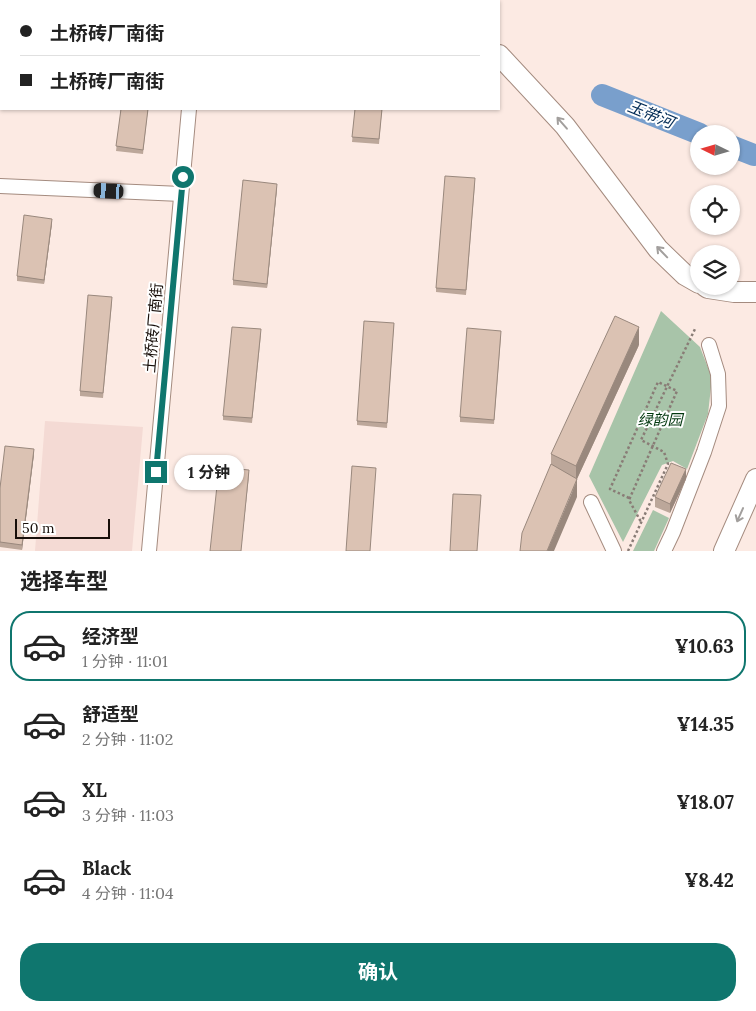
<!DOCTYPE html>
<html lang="zh">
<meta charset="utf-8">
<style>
body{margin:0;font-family:Lora,"Noto Sans SC",serif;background:#f6f6f6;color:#222;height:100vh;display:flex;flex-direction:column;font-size:19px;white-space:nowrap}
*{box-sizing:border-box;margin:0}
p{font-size:16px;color:#767676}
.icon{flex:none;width:28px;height:28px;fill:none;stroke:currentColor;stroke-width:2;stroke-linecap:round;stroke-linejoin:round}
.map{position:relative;height:551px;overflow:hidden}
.sheet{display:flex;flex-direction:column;background:#fff;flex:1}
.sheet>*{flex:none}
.banner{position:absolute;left:0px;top:0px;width:500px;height:110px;box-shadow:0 1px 4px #0004;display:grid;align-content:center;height:110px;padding:0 20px;background:#fff}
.needle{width:32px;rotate:275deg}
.tools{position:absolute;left:690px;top:125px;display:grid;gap:10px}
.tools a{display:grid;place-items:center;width:50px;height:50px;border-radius:50%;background:#fff;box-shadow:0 1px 4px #0004;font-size:25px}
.scale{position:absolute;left:15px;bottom:12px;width:95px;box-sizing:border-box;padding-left:5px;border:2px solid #170e09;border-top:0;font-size:14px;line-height:18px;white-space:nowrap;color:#170e09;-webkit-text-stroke:4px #fff;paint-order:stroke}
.end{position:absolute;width:22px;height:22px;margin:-11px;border:6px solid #0f766e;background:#fff;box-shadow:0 0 0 2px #fff}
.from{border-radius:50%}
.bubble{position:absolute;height:35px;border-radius:18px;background:#fff;box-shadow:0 1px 4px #0004;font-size:16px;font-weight:700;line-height:35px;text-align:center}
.car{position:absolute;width:15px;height:30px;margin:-15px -8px;border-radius:6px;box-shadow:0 0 4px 1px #0007;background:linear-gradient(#222 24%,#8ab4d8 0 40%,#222 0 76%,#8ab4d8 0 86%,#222 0)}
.banner b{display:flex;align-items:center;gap:18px;height:48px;font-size:19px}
.banner b+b{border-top:1px solid #e0e0e0}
.banner i{width:12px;height:12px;background:#222}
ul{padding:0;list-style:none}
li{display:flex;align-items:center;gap:15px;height:70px;margin:0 10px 8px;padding:0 10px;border:2px solid transparent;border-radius:20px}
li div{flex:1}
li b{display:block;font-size:19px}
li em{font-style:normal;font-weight:700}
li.on{border-color:#0f766e}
li>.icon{width:45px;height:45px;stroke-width:1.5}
h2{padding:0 20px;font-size:22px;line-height:60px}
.primary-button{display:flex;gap:10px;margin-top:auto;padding:10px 20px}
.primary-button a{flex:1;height:58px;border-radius:20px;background:#0f766e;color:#fff;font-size:20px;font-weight:700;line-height:58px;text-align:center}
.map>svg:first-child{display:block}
.education{fill:#f4dad4}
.green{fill:#a8c4a9}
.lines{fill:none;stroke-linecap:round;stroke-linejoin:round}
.river{stroke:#799fcc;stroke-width:22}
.minor-casing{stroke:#a48b7f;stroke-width:16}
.highway-casing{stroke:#a48b7f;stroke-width:22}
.path{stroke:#897c76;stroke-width:2.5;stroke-dasharray:2.5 2.5;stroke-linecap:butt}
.minor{stroke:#fff;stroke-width:14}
.highway{stroke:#fff;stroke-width:20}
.wall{fill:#bca79a}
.shaded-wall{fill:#99887d}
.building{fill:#dbc2b3;stroke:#99887d}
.oneway{stroke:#a29f9d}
.route{stroke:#0f766e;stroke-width:6}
.labels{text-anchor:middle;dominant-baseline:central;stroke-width:4;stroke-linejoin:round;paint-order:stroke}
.street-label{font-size:15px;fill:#170e09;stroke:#fff}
.park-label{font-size:15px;font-style:italic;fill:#00360d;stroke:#fff}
.water-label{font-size:16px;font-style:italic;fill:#032c56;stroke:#fff}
</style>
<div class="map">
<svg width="756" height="551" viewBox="0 0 756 551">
<rect width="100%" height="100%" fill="#fceae3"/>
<!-- education -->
<path class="education" d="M45 421 143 427 132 551H35Z"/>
<!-- green -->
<path class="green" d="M661 311 700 347 712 378 708 414 687 469 673 461 662 465 623 542 589 476Z
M653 510 669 518 654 551H633Z"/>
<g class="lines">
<!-- river -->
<path class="river" d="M602 95 700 134
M731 146 754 155"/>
<defs>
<path id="minor" d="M197 1 198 0
M0 186 181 194
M591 502 614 551
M149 551 189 109
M664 551 673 532 704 452 719 406 718 374 709 345"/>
<path id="highway" d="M447 0 449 1
M499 55 565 126 658 249 685 275 699 283
M705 286 708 288 734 292H756
M724 551 756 479"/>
</defs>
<!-- minor casing -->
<use href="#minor" class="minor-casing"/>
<!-- highway casing -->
<use href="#highway" class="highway-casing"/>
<!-- path -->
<path class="path" d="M629 498 610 489 658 382 677 391 629 500 641 522
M628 551 668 464 664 452 641 440 695 329"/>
<!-- minor -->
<use href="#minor" class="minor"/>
<!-- highway -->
<use href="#highway" class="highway"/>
</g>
<!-- wall -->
<path class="wall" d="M121 109H148L143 154 116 151Z
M355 109H382L379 144 352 142Z
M475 183 466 295 436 292V288Z
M277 188 267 288 233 285V280Z
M52 223 44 284 17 281V276Z
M112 302 103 398 80 396V391Z
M394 323 387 428 357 425V421Z
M261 334 252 423 223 420V416Z
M501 336 494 424 460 422V417Z
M639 345 577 479V497L551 465V454Z
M34 454 22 550 0 547V488Z
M686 479 670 513 655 507V497Z"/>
<!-- shaded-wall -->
<path class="shaded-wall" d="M277 184V188L267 288V284Z
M52 219V223L44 284V280Z
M639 327V345L577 479V497L554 551H547L576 483V466Z
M34 449V454L22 550V545Z
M686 469V479L670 513V504Z
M249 470V475L241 551Z"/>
<!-- building -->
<path class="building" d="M0 0H22V1H1V19H0Z
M246 0H280V1H246Z
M121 109H148L143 150 116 146Z
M355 109H382L379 139 352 137Z
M445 176 475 178 466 290 436 288Z
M243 180 277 184 267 284 233 280Z
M24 215 52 219 44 280 17 276Z
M88 295 112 297 103 393 80 391Z
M615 316 639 327 576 466 551 454Z
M364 321 394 323 387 423 357 421Z
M232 327 261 329 252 418 223 416Z
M467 328 501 331 494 420 460 417Z
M5 446 34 449 22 545 0 542V488Z
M671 463 686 469 670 504 655 497Z
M551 464 577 479 547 551H520L522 533Z
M352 466 376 468 370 551H346Z
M219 467 249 470 241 551H210Z
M453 494 481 495 477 551H450Z"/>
<!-- one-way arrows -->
<defs><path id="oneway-shaft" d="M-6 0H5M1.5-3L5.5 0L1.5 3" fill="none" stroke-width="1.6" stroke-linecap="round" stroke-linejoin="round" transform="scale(1.25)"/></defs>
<g class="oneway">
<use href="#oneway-shaft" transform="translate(562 123) rotate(-131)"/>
<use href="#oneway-shaft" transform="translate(662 252) rotate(-134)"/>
<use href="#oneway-shaft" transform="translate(740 515) rotate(114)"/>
</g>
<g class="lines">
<!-- route -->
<path class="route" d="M156 472 183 177"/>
</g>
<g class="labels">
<!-- street labels -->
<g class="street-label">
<text transform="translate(153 328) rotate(-85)">土桥砖厂南街</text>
</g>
<!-- park labels -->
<g class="park-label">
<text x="660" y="419">绿韵园</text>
</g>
<!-- water labels -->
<g class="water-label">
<text transform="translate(651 114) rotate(22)">玉带河</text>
</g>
</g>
</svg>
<div class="tools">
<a><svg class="needle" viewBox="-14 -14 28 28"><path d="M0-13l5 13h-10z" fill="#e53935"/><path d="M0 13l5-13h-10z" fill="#767676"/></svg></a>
<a><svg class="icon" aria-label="locate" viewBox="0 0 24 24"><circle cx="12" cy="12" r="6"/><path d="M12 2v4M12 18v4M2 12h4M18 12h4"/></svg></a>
<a><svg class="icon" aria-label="layers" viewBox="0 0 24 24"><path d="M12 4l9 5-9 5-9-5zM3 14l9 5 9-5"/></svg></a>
</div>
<div class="scale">50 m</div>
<i class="end from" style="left:183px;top:177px"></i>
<i class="end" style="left:156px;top:472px"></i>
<div class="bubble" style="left:174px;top:455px;width:70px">1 分钟</div>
<i class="car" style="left:109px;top:191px;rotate:273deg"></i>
<div class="banner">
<b><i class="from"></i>土桥砖厂南街</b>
<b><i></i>土桥砖厂南街</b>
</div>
</div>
<section class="sheet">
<h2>选择车型</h2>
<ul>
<li class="on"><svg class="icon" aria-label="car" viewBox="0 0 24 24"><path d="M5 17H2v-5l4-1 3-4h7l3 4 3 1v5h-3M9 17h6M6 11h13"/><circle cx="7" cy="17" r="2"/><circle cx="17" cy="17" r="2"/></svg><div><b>经济型</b><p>1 分钟 · 11:01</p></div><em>¥10.63</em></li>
<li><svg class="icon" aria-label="car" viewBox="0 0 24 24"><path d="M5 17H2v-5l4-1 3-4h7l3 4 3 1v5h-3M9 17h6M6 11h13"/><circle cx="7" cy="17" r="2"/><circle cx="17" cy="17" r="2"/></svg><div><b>舒适型</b><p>2 分钟 · 11:02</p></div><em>¥14.35</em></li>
<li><svg class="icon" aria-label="car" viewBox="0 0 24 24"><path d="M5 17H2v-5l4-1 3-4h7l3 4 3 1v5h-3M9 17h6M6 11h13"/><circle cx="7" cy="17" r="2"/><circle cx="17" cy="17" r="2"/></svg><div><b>XL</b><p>3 分钟 · 11:03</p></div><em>¥18.07</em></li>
<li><svg class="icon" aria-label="car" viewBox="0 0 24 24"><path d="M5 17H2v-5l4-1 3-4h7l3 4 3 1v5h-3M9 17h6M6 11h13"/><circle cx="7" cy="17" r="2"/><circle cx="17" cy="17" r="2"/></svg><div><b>Black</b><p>4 分钟 · 11:04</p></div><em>¥8.42</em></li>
</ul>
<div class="primary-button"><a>确认</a></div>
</section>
